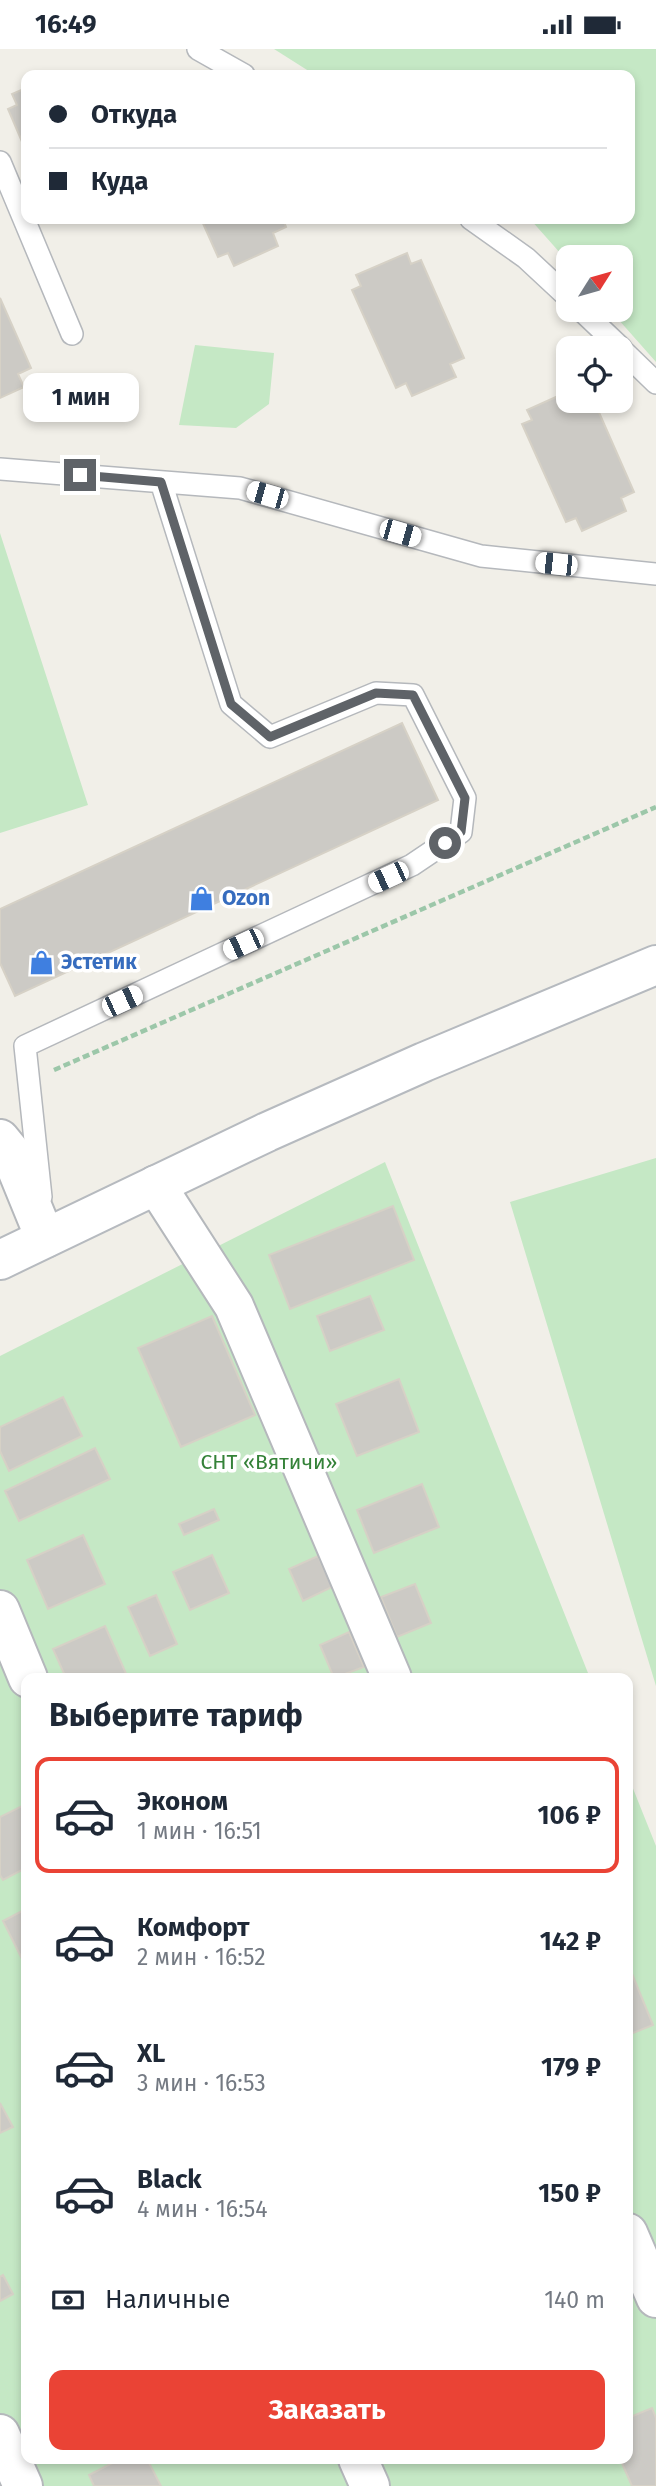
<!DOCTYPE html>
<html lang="ru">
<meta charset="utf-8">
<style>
body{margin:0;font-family:"Fira Sans",sans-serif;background:#f6f6f7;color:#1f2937;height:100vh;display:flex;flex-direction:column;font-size:26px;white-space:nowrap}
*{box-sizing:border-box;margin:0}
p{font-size:23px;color:#747a83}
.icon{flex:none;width:38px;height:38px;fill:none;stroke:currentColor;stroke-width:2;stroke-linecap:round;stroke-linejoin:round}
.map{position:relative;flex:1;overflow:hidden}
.drawer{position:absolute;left:21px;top:1624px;width:612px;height:791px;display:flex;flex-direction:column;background:#fff;border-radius:14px;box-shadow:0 4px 10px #0003}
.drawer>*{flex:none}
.banner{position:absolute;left:21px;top:21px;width:614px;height:154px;border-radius:14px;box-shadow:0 4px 10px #0003;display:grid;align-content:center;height:154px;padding:0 28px;background:#fff}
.needle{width:46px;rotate:53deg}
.controls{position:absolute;left:556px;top:196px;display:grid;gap:14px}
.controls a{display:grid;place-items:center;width:77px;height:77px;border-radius:14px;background:#fff;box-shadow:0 4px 10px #0003;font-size:35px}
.end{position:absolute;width:32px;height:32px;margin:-16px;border:9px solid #5f6368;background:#fff;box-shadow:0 0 0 4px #fff}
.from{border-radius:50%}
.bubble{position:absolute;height:49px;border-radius:14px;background:#fff;box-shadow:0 4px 10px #0003;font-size:23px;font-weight:700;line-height:49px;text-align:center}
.car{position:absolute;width:21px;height:42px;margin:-21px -10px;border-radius:9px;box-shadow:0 0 5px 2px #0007;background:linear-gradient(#fff 24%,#345 0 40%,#fff 0 76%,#345 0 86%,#fff 0)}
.banner b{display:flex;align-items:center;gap:24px;height:66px;font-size:26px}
.banner b+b{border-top:2px solid #e0e1e3}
.banner i{width:18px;height:18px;background:#1f2937}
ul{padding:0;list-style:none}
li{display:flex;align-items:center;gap:21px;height:116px;margin:0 14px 10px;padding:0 14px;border:4px solid transparent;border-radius:14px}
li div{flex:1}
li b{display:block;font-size:26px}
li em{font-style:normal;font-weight:700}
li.selected{border-color:#ea4335}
li>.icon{width:63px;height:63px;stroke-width:1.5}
h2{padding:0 28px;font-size:32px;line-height:84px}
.pay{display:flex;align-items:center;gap:18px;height:77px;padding:0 28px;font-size:26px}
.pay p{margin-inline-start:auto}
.cta{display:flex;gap:14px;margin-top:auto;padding:14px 28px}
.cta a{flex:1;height:80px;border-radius:14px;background:#ea4335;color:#fff;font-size:28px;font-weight:700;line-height:80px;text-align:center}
.status{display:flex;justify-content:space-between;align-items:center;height:49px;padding:0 35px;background:#fff;direction:ltr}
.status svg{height:19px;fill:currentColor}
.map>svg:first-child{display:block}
.green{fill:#c5e8c5}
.building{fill:#cccac5;stroke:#d6d1c6;stroke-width:2}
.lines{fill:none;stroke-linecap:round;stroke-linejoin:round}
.lane-casing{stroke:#b5b8bc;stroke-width:24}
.street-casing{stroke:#b5b8bc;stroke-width:42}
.secondary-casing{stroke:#b6babf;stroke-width:42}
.path{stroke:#9cc7a9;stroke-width:4.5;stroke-dasharray:7 3.5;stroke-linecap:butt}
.lane{stroke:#fff;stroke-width:21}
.street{stroke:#fff;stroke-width:38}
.secondary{stroke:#fff;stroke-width:38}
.route{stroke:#5f6368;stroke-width:9}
.labels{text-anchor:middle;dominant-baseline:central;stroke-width:7;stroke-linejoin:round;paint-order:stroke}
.shop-label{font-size:21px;font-weight:bold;fill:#366cbe;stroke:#fff;text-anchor:start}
.park-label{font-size:21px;fill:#348238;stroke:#fff}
</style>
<div class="status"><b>16:49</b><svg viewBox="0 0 49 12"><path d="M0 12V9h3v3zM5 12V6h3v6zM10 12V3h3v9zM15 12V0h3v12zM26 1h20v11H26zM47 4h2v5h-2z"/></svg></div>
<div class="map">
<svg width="656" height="2437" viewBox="0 0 656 2437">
<rect width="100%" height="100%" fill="#f1efe8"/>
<!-- green -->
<path class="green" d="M274 0H656V313L610 261H621V208H569V214L530 170H630V26H315Z
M195 296 274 304 269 355 236 379 179 376Z
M0 484 88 756 0 784Z
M656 1109V1637L510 1153Z
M385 1113 590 1629H26V2410H628V1727L656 1797V2437H0V1307Z"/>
<!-- building -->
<path class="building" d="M26 39V102L8 60 17 56 12 45Z
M201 170H283L286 178 273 184 278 197 234 217 228 204 218 208Z
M407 204 411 215 421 211 464 309 450 315 456 328 412 347 406 334 396 339 352 241 361 237 356 226Z
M0 249 31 319 18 325 24 338 0 349Z
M569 342V352H594L634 443 621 449 626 462 582 482 576 469 566 473 522 375 532 371 527 361Z
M402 674 438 751 15 947 0 914V860Z
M393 1157 414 1211 290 1260 269 1206Z
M370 1247 384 1281 330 1302 317 1267Z
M212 1267 255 1366 181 1398 138 1299Z
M399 1330 419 1383 357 1407 336 1355Z
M63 1348 82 1387 9 1422 0 1402V1378Z
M95 1399 110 1430 19 1472 5 1442Z
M422 1435 439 1478 374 1504 357 1461Z
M214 1460 219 1471 184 1486 179 1475Z
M83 1486 105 1535 48 1560 27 1511Z
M212 1506 229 1544 190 1561 173 1523Z
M318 1507 332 1538 303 1552 289 1520Z
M415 1535 431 1574 397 1588 381 1548Z
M156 1546 177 1595 150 1607 128 1558Z
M105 1577 128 1629H66L53 1600Z
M349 1583 364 1618 334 1629 320 1596Z
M26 1755V1819L3 1831 0 1826V1768Z
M26 1860V1918L3 1872Z
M628 1915 653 1976 628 1986Z
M0 2054 13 2078 0 2084Z
M3 2226 13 2245 0 2252V2228Z
M652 2359 656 2369V2437H632L620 2410H628V2369Z
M120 2410H147L161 2437H94L89 2426Z"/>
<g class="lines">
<defs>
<path id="lane" d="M198 0 244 26
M0 113 72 285
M471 170 526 209 569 249
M581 261 621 299
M621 300 656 334
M0 420 240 439 481 507 656 525
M41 1148 25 997 412 816 461 783 465 749 413 646 376 644 270 688 231 655 161 433"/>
<path id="street" d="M0 1090 9 1101 45 1189
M156 1136 234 1257 392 1629
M0 1561 28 1629
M628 2184 656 2249
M0 2385 23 2437
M358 2410 370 2437"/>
<path id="secondary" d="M0 1211 267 1083 424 1013 656 916"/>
</defs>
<!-- lane casing -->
<use href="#lane" class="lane-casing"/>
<!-- street casing -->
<use href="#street" class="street-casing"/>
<!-- secondary casing -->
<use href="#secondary" class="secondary-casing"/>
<!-- path -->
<path class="path" d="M54 1021 656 758"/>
<!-- lane -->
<use href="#lane" class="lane"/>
<!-- street -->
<use href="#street" class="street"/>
<!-- secondary -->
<use href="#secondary" class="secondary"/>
</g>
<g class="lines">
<!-- route -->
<path class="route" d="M80 426 161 433 231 655 270 688 376 644 413 646 465 749 461 783 445 794"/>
</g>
<!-- icons -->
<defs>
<symbol id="shop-bare" viewBox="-9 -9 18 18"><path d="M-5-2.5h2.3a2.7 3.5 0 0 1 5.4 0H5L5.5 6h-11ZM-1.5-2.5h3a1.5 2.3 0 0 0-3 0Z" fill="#3f7fe0" stroke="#fff" stroke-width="2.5" paint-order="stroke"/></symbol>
</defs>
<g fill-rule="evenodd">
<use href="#shop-bare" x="184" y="832" width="35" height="35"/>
<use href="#shop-bare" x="24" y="896" width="35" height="35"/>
</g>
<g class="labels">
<!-- shop labels -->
<g class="shop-label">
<text x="222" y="849">Ozon</text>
<text x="61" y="913">Эстетик</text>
</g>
<!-- park labels -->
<g class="park-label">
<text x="269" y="1413">СНТ «Вятичи»</text>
</g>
</g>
</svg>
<div class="controls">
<a><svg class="needle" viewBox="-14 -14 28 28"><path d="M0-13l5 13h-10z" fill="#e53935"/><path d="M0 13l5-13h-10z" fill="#747a83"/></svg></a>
<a><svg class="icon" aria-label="locate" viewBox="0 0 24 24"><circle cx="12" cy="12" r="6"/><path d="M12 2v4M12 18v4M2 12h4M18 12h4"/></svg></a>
</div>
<i class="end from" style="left:445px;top:794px"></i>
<i class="end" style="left:80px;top:426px"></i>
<div class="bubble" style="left:23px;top:324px;width:116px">1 мин</div>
<i class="car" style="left:267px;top:446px;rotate:286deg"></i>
<i class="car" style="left:400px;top:484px;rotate:106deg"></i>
<i class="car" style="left:556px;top:515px;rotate:276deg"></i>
<i class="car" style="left:388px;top:828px;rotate:245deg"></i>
<i class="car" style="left:243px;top:895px;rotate:245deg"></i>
<i class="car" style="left:122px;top:952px;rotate:65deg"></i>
<div class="banner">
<b><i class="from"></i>Откуда</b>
<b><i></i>Куда</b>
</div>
<section class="drawer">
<h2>Выберите тариф</h2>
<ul>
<li class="selected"><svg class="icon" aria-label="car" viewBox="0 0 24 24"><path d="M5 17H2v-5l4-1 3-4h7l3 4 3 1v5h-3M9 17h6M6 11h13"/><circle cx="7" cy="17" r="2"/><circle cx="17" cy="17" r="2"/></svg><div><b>Эконом</b><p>1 мин · 16:51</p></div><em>106 ₽</em></li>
<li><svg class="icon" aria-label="car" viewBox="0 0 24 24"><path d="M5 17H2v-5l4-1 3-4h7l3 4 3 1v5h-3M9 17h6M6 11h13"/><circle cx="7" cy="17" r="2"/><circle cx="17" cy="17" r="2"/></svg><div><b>Комфорт</b><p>2 мин · 16:52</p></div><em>142 ₽</em></li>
<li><svg class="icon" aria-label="car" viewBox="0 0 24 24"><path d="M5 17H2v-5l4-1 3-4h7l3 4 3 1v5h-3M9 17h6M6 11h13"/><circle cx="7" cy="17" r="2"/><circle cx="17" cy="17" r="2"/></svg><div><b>XL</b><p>3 мин · 16:53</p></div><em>179 ₽</em></li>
<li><svg class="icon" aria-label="car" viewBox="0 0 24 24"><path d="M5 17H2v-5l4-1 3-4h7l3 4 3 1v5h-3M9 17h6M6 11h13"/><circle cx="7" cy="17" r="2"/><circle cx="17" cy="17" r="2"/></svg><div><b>Black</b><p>4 мин · 16:54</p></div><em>150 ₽</em></li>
</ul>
<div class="pay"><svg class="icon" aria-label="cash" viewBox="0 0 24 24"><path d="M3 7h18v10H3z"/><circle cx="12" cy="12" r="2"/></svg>Наличные<p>140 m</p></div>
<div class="cta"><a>Заказать</a></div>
</section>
</div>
